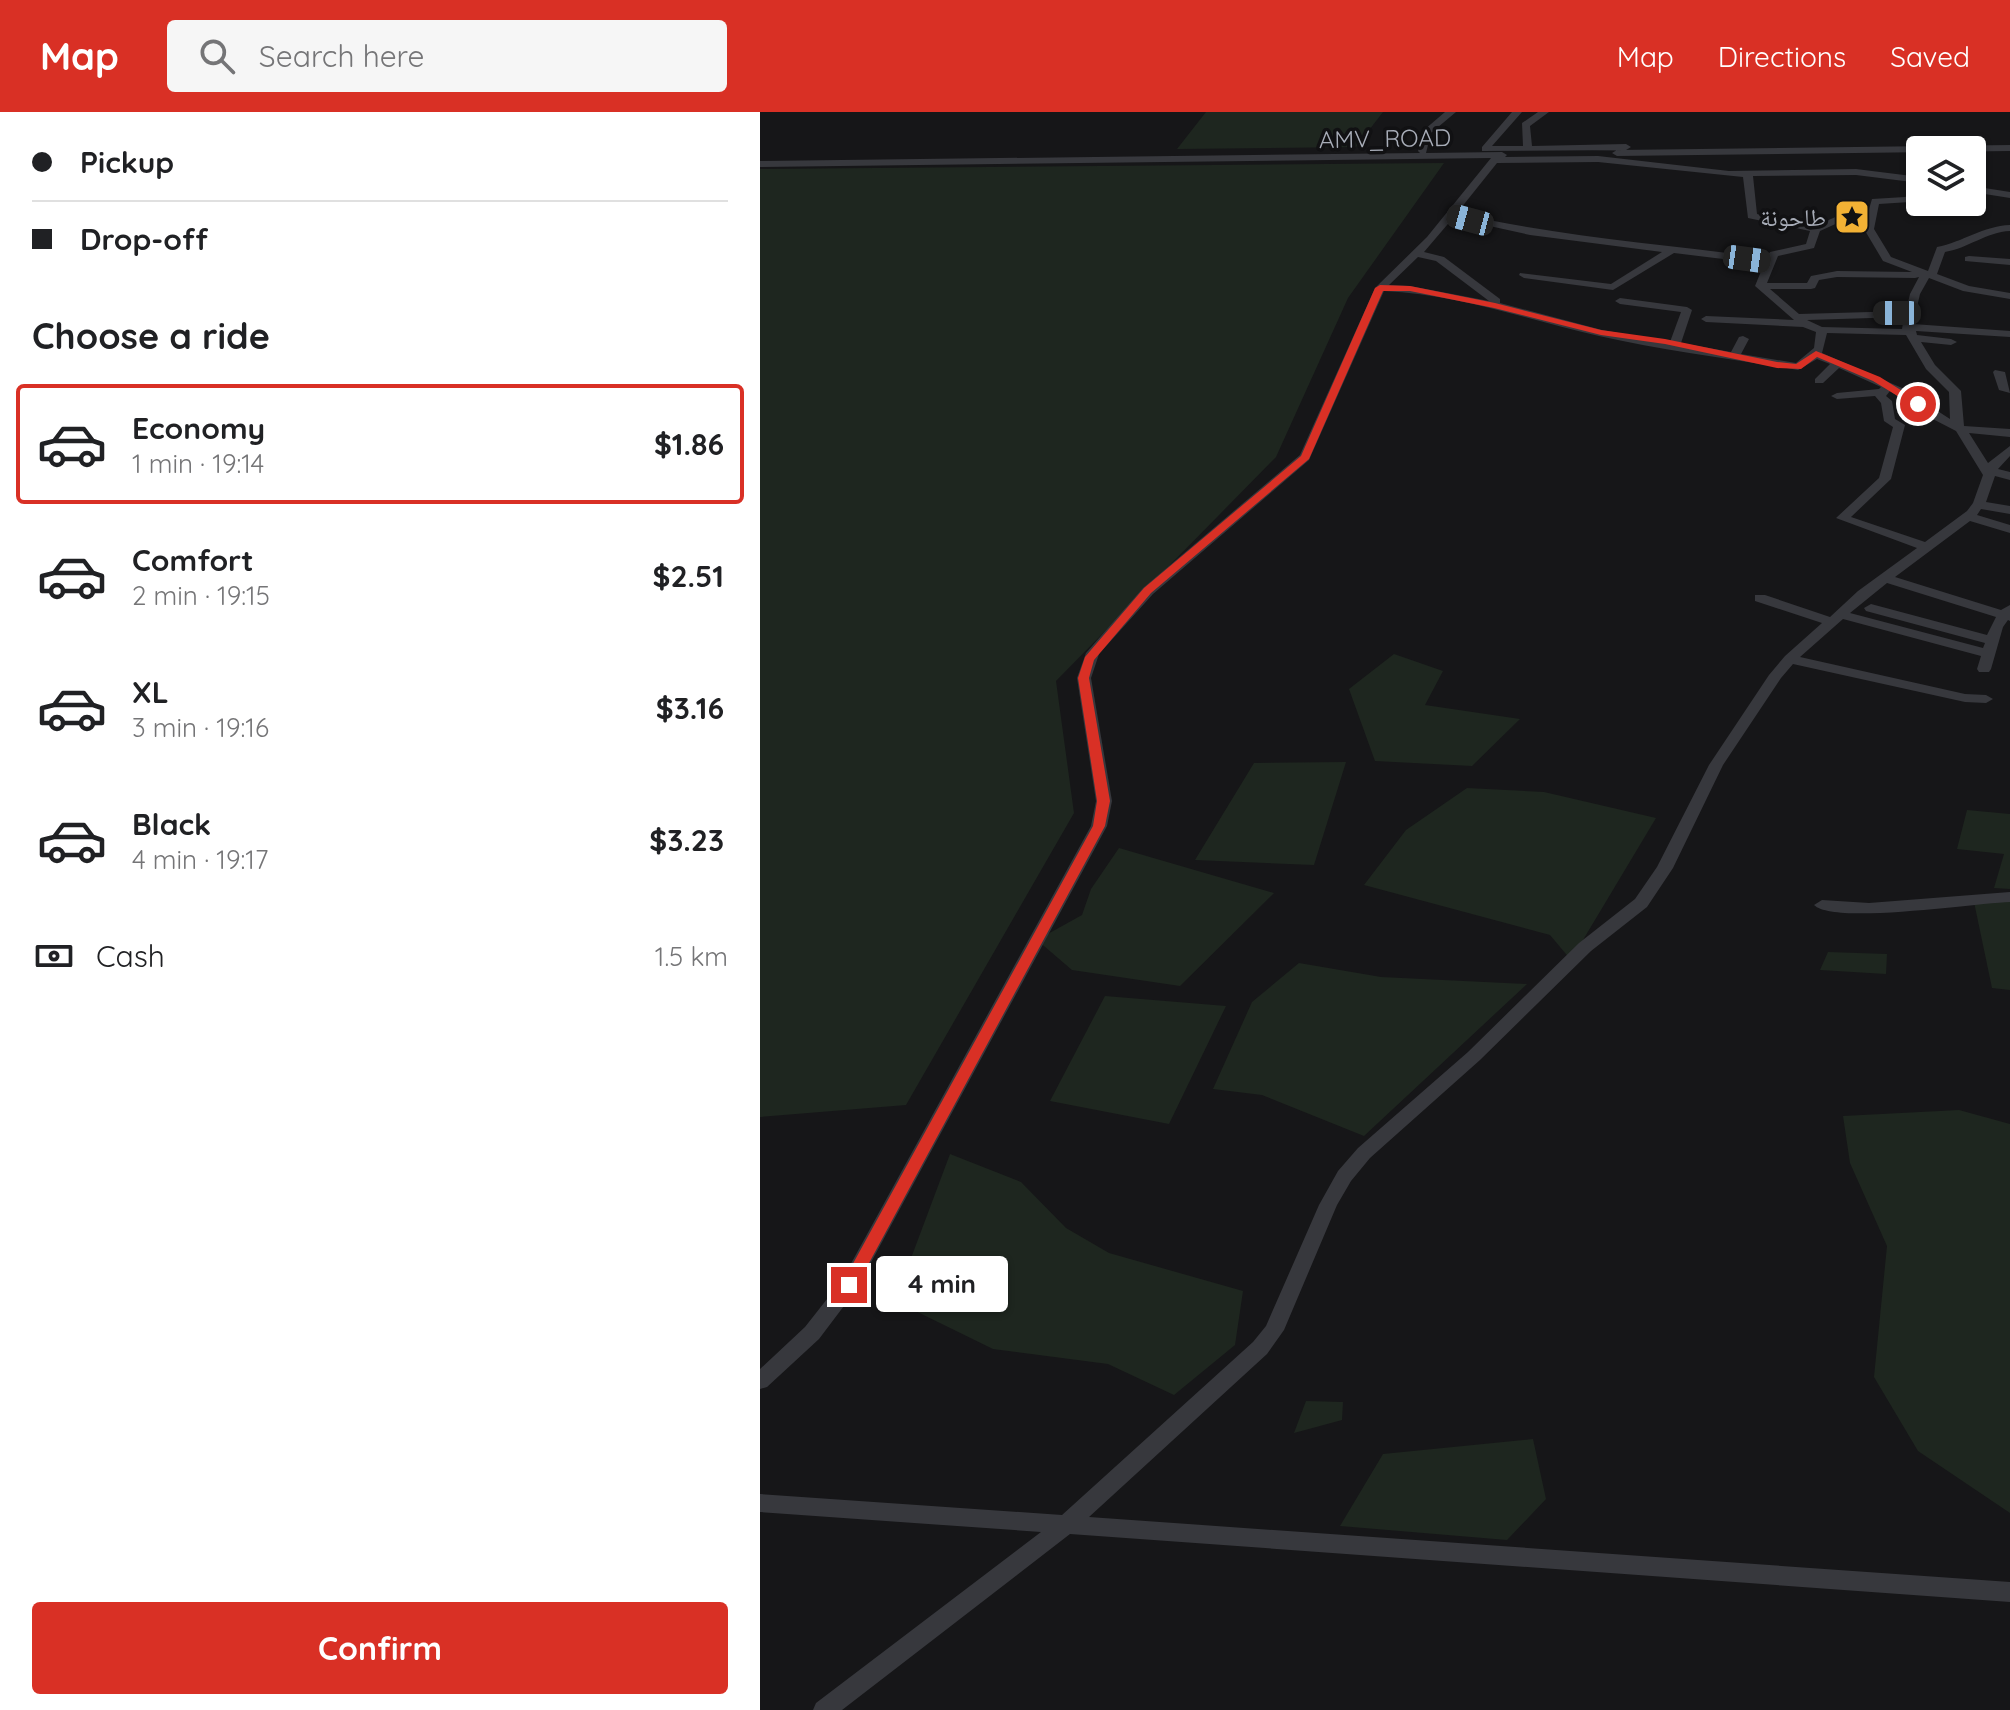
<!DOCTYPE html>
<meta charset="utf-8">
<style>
body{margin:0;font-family:Quicksand,"Noto Naskh Arabic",sans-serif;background:#f6f6f6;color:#202124;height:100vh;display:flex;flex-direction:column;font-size:30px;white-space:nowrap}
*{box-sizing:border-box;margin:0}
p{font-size:26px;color:#757577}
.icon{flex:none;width:44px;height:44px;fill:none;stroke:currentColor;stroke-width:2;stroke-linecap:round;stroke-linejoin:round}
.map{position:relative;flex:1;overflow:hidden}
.panel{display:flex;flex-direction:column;background:#fff;width:760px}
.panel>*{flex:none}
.hud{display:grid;align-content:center;height:176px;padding:0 32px;background:#fff}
.buttons{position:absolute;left:1146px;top:24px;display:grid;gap:16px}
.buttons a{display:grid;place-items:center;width:80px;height:80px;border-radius:8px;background:#fff;box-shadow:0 2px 6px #0004;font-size:40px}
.end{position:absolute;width:36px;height:36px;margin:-18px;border:10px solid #d93025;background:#fff;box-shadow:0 0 0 4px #fff}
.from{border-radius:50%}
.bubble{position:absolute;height:56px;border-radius:8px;background:#fff;box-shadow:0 2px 6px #0004;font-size:26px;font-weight:700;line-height:56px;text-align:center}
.car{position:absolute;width:24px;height:48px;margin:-24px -12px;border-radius:10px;box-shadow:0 0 6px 2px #0007;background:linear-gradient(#222 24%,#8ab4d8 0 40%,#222 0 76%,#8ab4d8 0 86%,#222 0)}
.hud b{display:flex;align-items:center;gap:28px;height:76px;font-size:30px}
.hud b+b{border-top:2px solid #e0e0e0}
.hud i{width:20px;height:20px;background:#202124}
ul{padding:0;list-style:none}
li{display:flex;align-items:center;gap:24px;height:120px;margin:0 16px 12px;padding:0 16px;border:4px solid transparent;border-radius:8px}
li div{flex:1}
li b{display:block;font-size:30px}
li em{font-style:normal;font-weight:700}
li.current{border-color:#d93025}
li>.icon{width:72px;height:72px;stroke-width:1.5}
h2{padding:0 32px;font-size:36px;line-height:96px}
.pay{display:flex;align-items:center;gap:20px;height:88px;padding:0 32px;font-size:30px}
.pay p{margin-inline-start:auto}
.cta{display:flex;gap:16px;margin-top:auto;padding:16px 32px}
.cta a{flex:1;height:92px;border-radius:8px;background:#d93025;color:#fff;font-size:32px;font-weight:700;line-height:92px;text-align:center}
header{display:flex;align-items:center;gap:48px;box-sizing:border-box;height:112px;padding:0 40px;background:#d93025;color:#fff}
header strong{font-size:38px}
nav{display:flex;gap:44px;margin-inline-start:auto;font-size:28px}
.search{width:560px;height:72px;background:#f6f6f6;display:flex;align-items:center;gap:20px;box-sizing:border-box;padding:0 28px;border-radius:8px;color:#757577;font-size:30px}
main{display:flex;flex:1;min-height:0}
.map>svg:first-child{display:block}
.green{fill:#1e261f}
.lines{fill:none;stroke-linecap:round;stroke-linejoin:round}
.minor{fill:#37383d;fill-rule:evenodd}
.route{fill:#d93025}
.labels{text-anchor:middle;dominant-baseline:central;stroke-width:7;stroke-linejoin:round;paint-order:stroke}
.far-street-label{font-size:24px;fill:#a8adb8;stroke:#111113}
.far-poi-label{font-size:24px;fill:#a8adb8;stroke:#111113;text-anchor:end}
</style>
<header>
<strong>Map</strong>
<div class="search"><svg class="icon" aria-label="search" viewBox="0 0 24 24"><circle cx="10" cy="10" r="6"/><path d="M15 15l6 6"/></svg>Search here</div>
<nav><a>Map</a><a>Directions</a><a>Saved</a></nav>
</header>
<main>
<section class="panel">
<div class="hud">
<b><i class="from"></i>Pickup</b>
<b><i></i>Drop-off</b>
</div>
<h2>Choose a ride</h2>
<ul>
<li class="current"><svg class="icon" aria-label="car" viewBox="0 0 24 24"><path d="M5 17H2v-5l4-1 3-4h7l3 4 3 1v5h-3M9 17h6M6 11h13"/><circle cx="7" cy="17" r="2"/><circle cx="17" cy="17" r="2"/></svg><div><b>Economy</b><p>1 min · 19:14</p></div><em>$1.86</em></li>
<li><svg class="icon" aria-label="car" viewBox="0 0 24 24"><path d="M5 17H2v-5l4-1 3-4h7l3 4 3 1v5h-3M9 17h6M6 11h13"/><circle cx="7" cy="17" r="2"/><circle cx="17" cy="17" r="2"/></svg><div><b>Comfort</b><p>2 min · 19:15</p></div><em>$2.51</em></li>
<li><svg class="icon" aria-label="car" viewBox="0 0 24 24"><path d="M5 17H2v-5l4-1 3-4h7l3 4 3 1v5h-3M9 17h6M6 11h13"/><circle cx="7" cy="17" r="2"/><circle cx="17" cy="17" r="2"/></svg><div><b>XL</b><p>3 min · 19:16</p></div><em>$3.16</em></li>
<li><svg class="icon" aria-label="car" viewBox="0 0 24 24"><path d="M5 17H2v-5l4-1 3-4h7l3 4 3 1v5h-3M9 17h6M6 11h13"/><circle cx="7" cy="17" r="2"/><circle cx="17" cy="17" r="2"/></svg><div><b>Black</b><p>4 min · 19:17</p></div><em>$3.23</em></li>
</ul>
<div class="pay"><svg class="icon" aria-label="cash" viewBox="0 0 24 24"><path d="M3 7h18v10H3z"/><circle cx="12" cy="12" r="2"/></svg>Cash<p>1.5 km</p></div>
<div class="cta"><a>Confirm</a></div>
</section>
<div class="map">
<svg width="1250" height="1598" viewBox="0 0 1250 1598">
<rect width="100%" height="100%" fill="#161618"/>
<!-- green -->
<path class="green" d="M446 0H623L596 35 417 37Z
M684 51 588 186 516 345 296 569 314 701 146 993 0 1005V57Z
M634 542 683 559 665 593 760 607 712 654 615 649 589 577Z
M586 650 554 753 435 748 494 651Z
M707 676 784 680 896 706 811 848 790 823 604 773 646 718Z
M1207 698 1250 702V777L1234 776 1244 742 1197 737Z
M359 736 514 781 420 874 312 858 277 828 322 803 331 777Z
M1214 790H1250V878L1232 876Z
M1068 840 1127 842 1126 862 1060 858Z
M539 851 621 865 767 872 604 1024 502 983 453 977 492 890Z
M345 884 466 894 409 1012 290 989Z
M1199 998 1250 1012V1401L1158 1339 1114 1265 1127 1134 1090 1051 1083 1004Z
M190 1042 261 1070 306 1116 349 1141 483 1179 475 1233 414 1283 348 1252 233 1237 135 1189Z
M546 1289 583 1290 582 1308 534 1321Z
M773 1327 786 1387 747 1428 580 1414 623 1342Z"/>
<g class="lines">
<!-- minor -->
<path class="minor" d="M685 0H696L671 21 666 41 742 40 747 43 745 45 838 44 969 59 1096 57 1160 65V71L1096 63 993 64 997 102 1055 114 1080 103 1107 104 1112 87 1145 85 1160 78V85L1157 86 1174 98V102H1166L1150 90 1119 92 1114 117 1131 145 1168 159 1177 135C1203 130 1223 114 1250 113V119C1226 120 1209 136 1185 140L1177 162 1209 174 1250 181V187L1203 179 1169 166 1160 182 1153 212 1250 219V225L1156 219 1157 223 1191 227 1197 230 1191 233 1161 230 1175 253 1201 279 1204 314 1250 317V325L1209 321 1228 351 1250 334V344L1238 357 1250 360V368L1235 364 1226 390 1250 394V402L1221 397 1217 403 1250 413V421L1210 409 1135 465 1241 498 1250 493V509L1248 508 1243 515 1231 557 1229 560H1219L1217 557 1221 544 1083 507 1040 545 1205 582 1226 583 1233 587 1226 591 1205 590 1033 552 1021 566 963 653 913 756 887 795 831 839 720 948 610 1046 591 1069 577 1093 524 1218 507 1242 329 1405 1250 1470V1490L310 1422 82 1598H53L56 1591 281 1420 0 1400V1382L302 1403 493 1230 506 1214 559 1093 578 1059 598 1036 708 940 819 831 875 787 897 755 949 653 1009 563 1025 544 1062 511 995 489V483H1005L1070 505 1098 479 1157 436 1076 406 1119 366 1133 315 1124 309 1121 291 1115 284 1077 287 1071 284 1077 281 1119 277 1121 275 1079 256 1063 271H1055V267L1070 252 1057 247 1038 258C972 247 905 239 839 224 768 208 698 182 624 179L549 348 393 482 339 542 331 566 352 689 347 714 96 1178 59 1227 7 1275 0 1277V1257L45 1215 82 1168 331 714 336 689 317 566 326 541 383 476 540 343 615 176 667 125 731 46 0 55V49L660 41 658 39 664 18ZM838 50 983 65 988 106 1050 119 1046 132 1010 140 1007 146C903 132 800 125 697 101L737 51ZM693 106 770 123 902 140 851 172 760 161 759 163 764 166 853 178 914 141 1004 152 995 174 1034 208 946 204 941 207 946 210 1043 215 1056 220 1054 236 1036 251 981 242 989 227 983 224 979 225 971 240 921 231 932 198 927 195 860 186 855 189 860 192 921 200 910 230 842 218 740 191V187L684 145 664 140ZM1082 109 1106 110 1104 117 1123 149 1152 160 1077 159 1051 164 1047 171H1007L1018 144 1054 136 1060 119ZM658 145 676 149 729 189 650 174 629 173ZM1077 165 1155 166 1159 165 1150 182 1146 199 1039 202 1010 177H1051L1055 176 1059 168ZM1144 205 1142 217 1062 215 1047 208ZM1067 221 1146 223 1166 257 1189 280 1190 307 1142 276 1062 241ZM1130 279 1167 304 1196 319 1223 363 1213 391 1207 399 1165 430 1091 405 1131 367 1145 313 1135 307 1132 289 1126 284ZM1127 471 1236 505 1227 523 1111 492 1104 496 1106 499 1225 531 1223 536 1090 501Z
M752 0H762L732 34H763L762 11 778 0H789L770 14 772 34 866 32 871 35 866 38 722 39V35Z
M1250 33V39L857 44 852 41 857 38Z
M1212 74 1250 80V86L1212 80Z
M1209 144 1250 147V153L1205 149V145Z
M1235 258 1245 260 1250 281 1239 278 1233 260Z
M1250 780V790C1215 791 1074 813 1054 793L1062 788 1109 791Z"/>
</g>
<!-- route -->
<path class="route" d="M620 173 650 174 735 191 841 218 905 227 1017 250 1036 252 1056 239 1120 265 1163 292 1154 294 1113 269 1057 245 1041 257 1017 256 905 232 841 223 734 196 650 179H623L549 347 391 481 334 548 329 566 350 689 345 714 95 1177H84V1168L333 714 337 689 318 566 325 545 384 476 541 344 615 176Z"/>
<!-- icons -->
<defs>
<symbol id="sight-square" viewBox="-11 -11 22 22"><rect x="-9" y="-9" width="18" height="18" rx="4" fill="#f2b134" stroke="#111113"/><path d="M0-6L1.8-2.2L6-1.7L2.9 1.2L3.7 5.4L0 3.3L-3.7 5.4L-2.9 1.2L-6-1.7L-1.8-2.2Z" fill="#111"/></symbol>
</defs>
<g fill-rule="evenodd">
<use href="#sight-square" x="1072" y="85" width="40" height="40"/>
</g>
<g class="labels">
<!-- far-street labels -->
<g class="far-street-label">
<text transform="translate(625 26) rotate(-1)">AMV_ROAD</text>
</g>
<!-- far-poi labels -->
<g class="far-poi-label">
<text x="1066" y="105">طاحونة</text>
</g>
</g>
</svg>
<div class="buttons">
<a><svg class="icon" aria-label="layers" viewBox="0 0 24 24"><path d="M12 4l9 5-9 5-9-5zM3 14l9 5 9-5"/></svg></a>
</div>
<i class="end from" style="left:1158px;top:292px"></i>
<i class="end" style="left:89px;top:1173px"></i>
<div class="bubble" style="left:116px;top:1144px;width:132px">4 min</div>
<i class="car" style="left:710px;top:108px;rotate:285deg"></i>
<i class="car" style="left:987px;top:147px;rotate:98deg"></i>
<i class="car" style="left:1137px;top:201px;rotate:270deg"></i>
</div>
</main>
